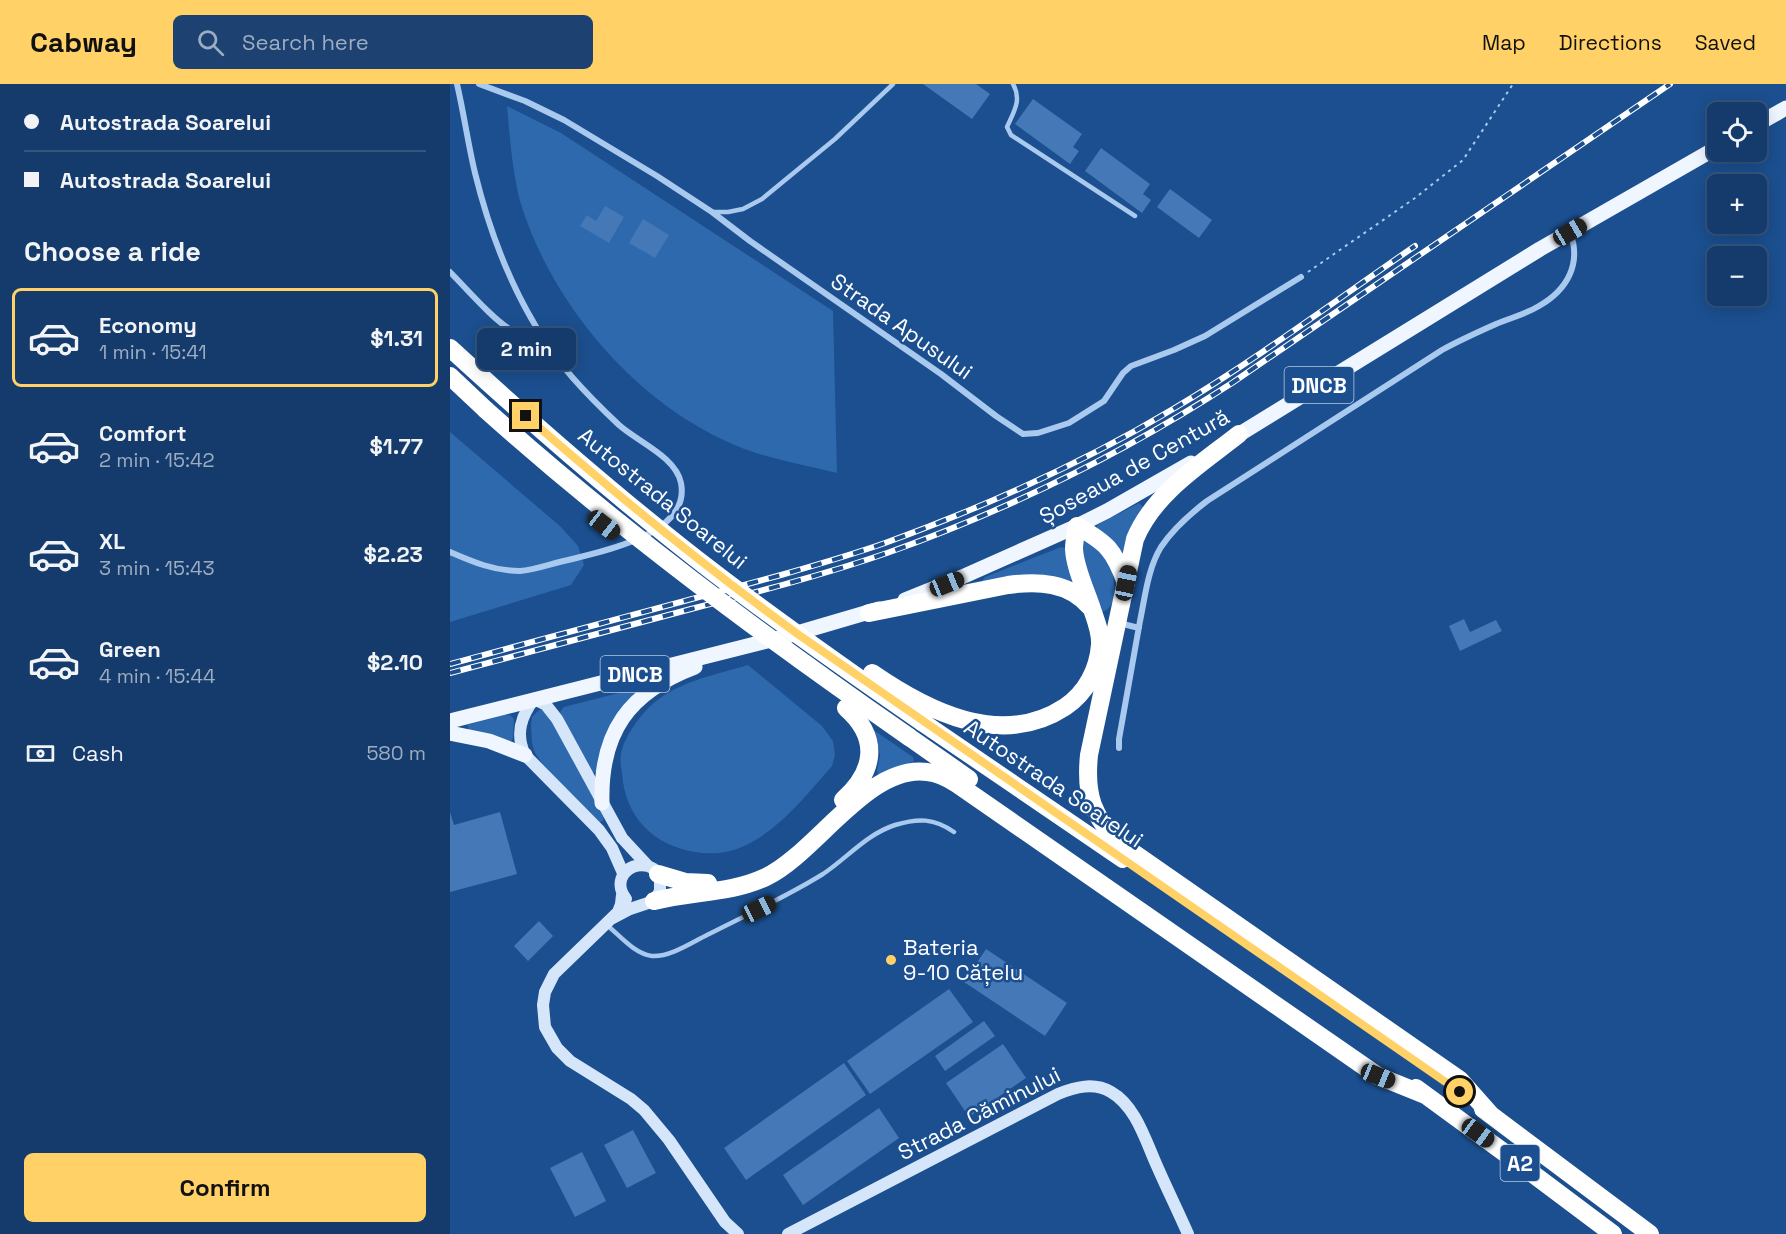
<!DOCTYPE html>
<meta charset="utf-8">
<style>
body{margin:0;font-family:"Space Grotesk",sans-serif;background:#1d4271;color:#f1f3f6;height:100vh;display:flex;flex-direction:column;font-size:22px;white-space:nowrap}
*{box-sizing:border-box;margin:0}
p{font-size:20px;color:#9dadc1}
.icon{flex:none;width:33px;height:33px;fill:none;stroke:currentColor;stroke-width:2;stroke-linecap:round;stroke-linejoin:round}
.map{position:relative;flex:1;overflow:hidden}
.sheet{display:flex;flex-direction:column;background:#143b6b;width:450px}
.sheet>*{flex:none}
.top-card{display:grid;align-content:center;height:132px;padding:0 24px;background:#143b6b}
.fabs{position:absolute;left:1257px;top:18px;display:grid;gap:12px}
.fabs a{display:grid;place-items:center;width:60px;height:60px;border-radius:9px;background:#143b6b;box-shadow:0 3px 15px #0003,0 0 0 2px #33557e;font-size:30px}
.end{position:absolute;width:27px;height:27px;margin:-14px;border:8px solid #ffd166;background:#111;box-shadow:0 0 0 3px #111}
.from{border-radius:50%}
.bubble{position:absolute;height:42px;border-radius:9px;background:#143b6b;box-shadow:0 3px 15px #0003,0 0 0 2px #33557e;font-size:20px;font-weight:600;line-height:42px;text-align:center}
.car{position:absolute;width:18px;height:36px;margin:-18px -9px;border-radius:8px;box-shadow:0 0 4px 2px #0007;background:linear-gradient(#222 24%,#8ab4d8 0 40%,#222 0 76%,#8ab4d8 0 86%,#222 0)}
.top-card b{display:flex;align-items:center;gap:21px;height:57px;font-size:22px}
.top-card b+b{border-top:2px solid #33557e}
.top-card i{width:15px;height:15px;background:#f1f3f6}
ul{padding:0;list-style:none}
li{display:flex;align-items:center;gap:18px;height:99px;margin:0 12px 9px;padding:0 12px;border:3px solid transparent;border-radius:9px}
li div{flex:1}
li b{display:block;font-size:22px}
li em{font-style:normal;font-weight:600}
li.current{border-color:#ffd166}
li>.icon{width:54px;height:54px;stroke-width:1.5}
h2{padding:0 24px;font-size:27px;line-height:72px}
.pay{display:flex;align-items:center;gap:15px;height:66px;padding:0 24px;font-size:22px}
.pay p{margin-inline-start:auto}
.button{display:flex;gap:12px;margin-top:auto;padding:12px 24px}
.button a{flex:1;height:69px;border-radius:9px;background:#ffd166;color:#111;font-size:24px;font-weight:600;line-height:69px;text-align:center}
header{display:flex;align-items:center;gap:36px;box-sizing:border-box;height:84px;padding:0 30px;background:#ffd166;color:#111}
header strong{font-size:28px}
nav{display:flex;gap:33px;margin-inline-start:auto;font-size:21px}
.search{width:420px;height:54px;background:#1d4271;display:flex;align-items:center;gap:15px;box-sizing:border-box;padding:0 21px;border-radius:9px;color:#9dadc1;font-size:22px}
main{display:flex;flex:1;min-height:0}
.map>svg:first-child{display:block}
.green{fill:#2e69ad}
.building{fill:#4478b7}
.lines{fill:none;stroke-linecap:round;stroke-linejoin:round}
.path{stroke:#a9c9ee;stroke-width:2;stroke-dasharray:3 4.5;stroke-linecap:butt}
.lane{stroke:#a9c9ee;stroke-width:4.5}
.street{stroke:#a9c9ee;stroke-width:6}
.secondary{stroke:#d6e6fa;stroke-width:12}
.primary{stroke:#f0f6ff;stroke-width:15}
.highway{stroke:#fff;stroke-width:18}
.rail-casing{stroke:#fff;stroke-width:6}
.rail{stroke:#1b4f8f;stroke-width:4;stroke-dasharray:11;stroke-linecap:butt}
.highway-bridge{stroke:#fff;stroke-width:18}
.route{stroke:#ffd166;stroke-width:8}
.poi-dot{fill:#ffd166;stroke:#1b4f8f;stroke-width:2}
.labels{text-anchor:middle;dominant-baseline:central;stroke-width:5;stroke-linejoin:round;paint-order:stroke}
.shield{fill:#1b4f8f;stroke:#bbcadd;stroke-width:1.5}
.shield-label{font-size:21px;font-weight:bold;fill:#fff}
.street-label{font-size:22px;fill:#fff;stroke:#1b4f8f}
.poi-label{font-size:22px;fill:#fff;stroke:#1b4f8f;text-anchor:start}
</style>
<header>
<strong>Cabway</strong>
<div class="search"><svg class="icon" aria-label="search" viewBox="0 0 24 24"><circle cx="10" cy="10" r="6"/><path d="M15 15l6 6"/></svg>Search here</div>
<nav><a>Map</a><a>Directions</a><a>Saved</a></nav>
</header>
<main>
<section class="sheet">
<div class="top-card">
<b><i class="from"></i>Autostrada Soarelui</b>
<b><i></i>Autostrada Soarelui</b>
</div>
<h2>Choose a ride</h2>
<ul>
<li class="current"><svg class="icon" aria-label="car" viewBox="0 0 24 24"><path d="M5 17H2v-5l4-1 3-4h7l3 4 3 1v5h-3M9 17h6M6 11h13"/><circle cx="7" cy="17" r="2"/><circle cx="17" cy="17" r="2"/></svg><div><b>Economy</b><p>1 min · 15:41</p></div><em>$1.31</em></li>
<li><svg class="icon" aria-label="car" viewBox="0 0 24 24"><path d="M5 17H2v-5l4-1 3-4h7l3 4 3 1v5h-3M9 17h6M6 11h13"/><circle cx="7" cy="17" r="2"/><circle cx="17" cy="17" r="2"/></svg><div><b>Comfort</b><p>2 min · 15:42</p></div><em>$1.77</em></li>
<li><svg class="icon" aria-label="car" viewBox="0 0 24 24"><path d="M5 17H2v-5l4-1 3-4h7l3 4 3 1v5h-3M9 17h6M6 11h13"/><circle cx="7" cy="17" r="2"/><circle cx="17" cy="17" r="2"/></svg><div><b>XL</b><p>3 min · 15:43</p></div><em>$2.23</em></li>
<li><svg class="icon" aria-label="car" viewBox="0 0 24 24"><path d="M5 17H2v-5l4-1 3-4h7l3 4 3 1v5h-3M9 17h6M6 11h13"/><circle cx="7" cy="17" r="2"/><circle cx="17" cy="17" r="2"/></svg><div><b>Green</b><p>4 min · 15:44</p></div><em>$2.10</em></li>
</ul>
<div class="pay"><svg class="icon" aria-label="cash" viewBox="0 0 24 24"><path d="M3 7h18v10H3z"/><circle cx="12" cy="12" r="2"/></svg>Cash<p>580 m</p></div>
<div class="button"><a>Confirm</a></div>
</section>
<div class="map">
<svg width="1336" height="1150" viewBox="0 0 1336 1150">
<rect width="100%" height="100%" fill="#1b4f8f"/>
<!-- green -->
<path class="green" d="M57 22 111 49 383 227 387 389C350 380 312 374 278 358 182 315 100 217 70 117 62 86 60 54 57 22Z
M0 348 111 443 128 462 134 481 121 501 0 538Z
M689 419 694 424 673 471 647 447V441Z
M636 455C642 461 652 468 657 475 665 487 671 527 650 528L629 475 632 457Z
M611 463 615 464 627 494 623 500 532 497 535 493Z
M298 581 372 642 383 657 385 671 382 682C356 711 331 745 294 762 279 769 262 771 245 768 202 761 175 732 172 689 171 683 170 676 171 670 174 652 194 625 209 615 235 596 268 590 298 581Z
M196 602 165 637 152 661 149 685 144 689 139 686 110 628 114 623Z
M94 625 97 627 154 732 153 737 148 739 92 679 85 669 82 659 81 641 82 633 89 626Z
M54 631H60L64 635 63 654 60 659 19 646 17 641Z
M425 647 463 673 464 677 431 693H429L427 687 430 671Z"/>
<!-- building -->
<path class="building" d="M473 0H526L540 10 522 35Z
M583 15 632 50 623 63 629 67 620 80 565 40Z
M651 64 700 100 693 110 701 116 692 129 635 87Z
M720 105 762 136 749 154 707 123Z
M155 122 174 133 159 159 130 142 137 131 146 137Z
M193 135 219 151 205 174 179 159Z
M1014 535 1020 548 1046 536 1052 547 1010 567 999 542Z
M0 728 4 741 50 728 67 790 0 808Z
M89 837 103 852 78 877 64 862Z
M536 865 617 919 595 952 514 898Z
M499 905 523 938 420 1010 397 977Z
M534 937 545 952 495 987 485 972Z
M553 960 576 994 519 1033 496 999Z
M394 979 416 1011 296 1096 274 1064Z
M429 1024 449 1054 353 1121 333 1091Z
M183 1046 206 1089 177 1104 154 1061Z
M132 1068 156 1117 125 1133 100 1084Z"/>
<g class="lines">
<!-- path -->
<path class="path" d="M858 188 965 114 1013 76 1063 0"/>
<!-- lane -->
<path class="lane" d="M563 0C572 16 564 27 557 43L561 51 685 132
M262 128H278L293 125 312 115 385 55 443 0
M158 842C170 852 185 870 202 872 220 873 241 859 257 851 296 831 336 813 373 790 397 774 417 750 445 741 468 734 484 734 504 748"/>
<!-- street -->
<path class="street" d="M29 0 75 17 114 36 207 92 262 128 300 157 491 290 546 332 573 350 588 349 619 339 654 317 673 289 681 282 724 266 755 252 851 193
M0 188C16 204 45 238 63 247 72 251 81 252 91 253
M0 468C23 478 44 487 70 487 85 486 103 479 118 476 154 467 241 450 231 399 226 373 188 358 169 341 153 326 136 309 122 293 73 235 43 162 25 89 18 60 14 30 7 0
M669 539 689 544
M669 664V655C676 616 683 576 690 537 695 513 698 484 711 463 723 445 740 430 757 417L992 266C1010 256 1028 248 1046 240 1060 234 1076 230 1089 222 1117 206 1132 180 1120 148"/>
<!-- secondary -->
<path class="secondary" d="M172 811 171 820 168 828 104 890 95 908 93 921 95 943 107 964 120 977 181 1015 194 1026 219 1056 275 1138 288 1150
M176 815C162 797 177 777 198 782
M161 835 180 825 204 817 210 807V795L204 785 198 782 172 754 107 635 96 621 84 615C71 632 65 650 75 671L149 746 162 764 173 789
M338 1150 608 1010C625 1003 644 998 661 1008 686 1022 696 1058 707 1082 717 1105 728 1127 738 1150"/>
<!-- primary -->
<path class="primary" d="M1306 41 1336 24
M780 356 1090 165 1268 63
M455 516 512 493 627 442 657 427 741 379
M0 637 337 552 429 525
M0 649 39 657 75 671
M152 719C150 648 179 608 245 583"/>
<!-- highway -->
<path class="highway" d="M0 292 36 326
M789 350C751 380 704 409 685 455L639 671C635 711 642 733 672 761L1010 996 1041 1031
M419 529 558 501C588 497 619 498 640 523
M422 589C477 627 551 665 615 623 636 609 648 586 650 561 651 547 645 535 641 522 635 504 625 484 624 465 624 457 626 450 627 442 657 459 664 466 676 499
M472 638 673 775
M459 653 519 695
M393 716C425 687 430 654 396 624
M208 790 235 798 258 799
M204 817C241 807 280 810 316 793 366 769 418 680 477 688 488 689 498 694 507 700L928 992 975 1011
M966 1004 1063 1075 1163 1150
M1033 1025 1200 1150"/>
<defs>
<path id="rail" d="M0 580 331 491C366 481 401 471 435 459 534 423 633 379 723 325 807 275 885 217 965 162
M0 589C80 568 161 546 241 525 307 508 373 491 437 469 558 426 674 369 782 299L1220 0"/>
</defs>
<!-- rail casing -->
<use href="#rail" class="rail-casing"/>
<!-- rail -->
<use href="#rail" class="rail"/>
<!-- highway-bridge -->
<path class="highway-bridge" d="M0 264C84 341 171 417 262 487 331 540 401 589 472 638
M36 326C169 445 312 551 459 653"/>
</g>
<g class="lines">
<!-- route -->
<path class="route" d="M76 332C164 409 254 482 349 551L1010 1008"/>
</g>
<!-- markers -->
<circle class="poi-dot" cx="441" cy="876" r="6"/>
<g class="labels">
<!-- shield labels -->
<g class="shield">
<rect x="834.5" y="283" width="69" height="36" rx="4.5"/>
<rect x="150.5" y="572" width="69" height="36" rx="4.5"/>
<rect x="1050.5" y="1061" width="39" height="36" rx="4.5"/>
</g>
<g class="shield-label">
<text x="869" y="301">DNCB</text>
<text x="185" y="590">DNCB</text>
<text x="1070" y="1079">A2</text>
</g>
<!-- street labels -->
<g class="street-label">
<text transform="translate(452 242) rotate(35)">Strada Apusului</text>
<text transform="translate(684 382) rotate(-29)">Șoseaua de Centură</text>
<text transform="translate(213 414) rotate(39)">Autostrada Soarelui</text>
<text transform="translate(604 699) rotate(34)">Autostrada Soarelui</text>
<text transform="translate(529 1029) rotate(-27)">Strada Căminului</text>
</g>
<!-- poi labels -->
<g class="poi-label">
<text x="453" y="863">Bateria<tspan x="453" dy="25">9-10 Cățelu</tspan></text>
</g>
</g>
</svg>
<div class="fabs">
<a><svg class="icon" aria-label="locate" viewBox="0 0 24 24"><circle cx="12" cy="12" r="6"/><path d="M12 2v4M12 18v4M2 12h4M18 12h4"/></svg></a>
<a>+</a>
<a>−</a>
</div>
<i class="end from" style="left:1010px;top:1008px"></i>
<i class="end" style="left:76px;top:332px"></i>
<div class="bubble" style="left:27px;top:244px;width:99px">2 min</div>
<i class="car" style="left:1120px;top:148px;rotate:60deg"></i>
<i class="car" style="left:154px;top:441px;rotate:128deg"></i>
<i class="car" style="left:676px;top:499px;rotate:12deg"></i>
<i class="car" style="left:497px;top:500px;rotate:68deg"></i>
<i class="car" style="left:309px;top:825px;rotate:64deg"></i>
<i class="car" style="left:928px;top:992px;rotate:112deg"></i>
<i class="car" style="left:1028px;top:1049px;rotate:126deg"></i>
</div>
</main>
